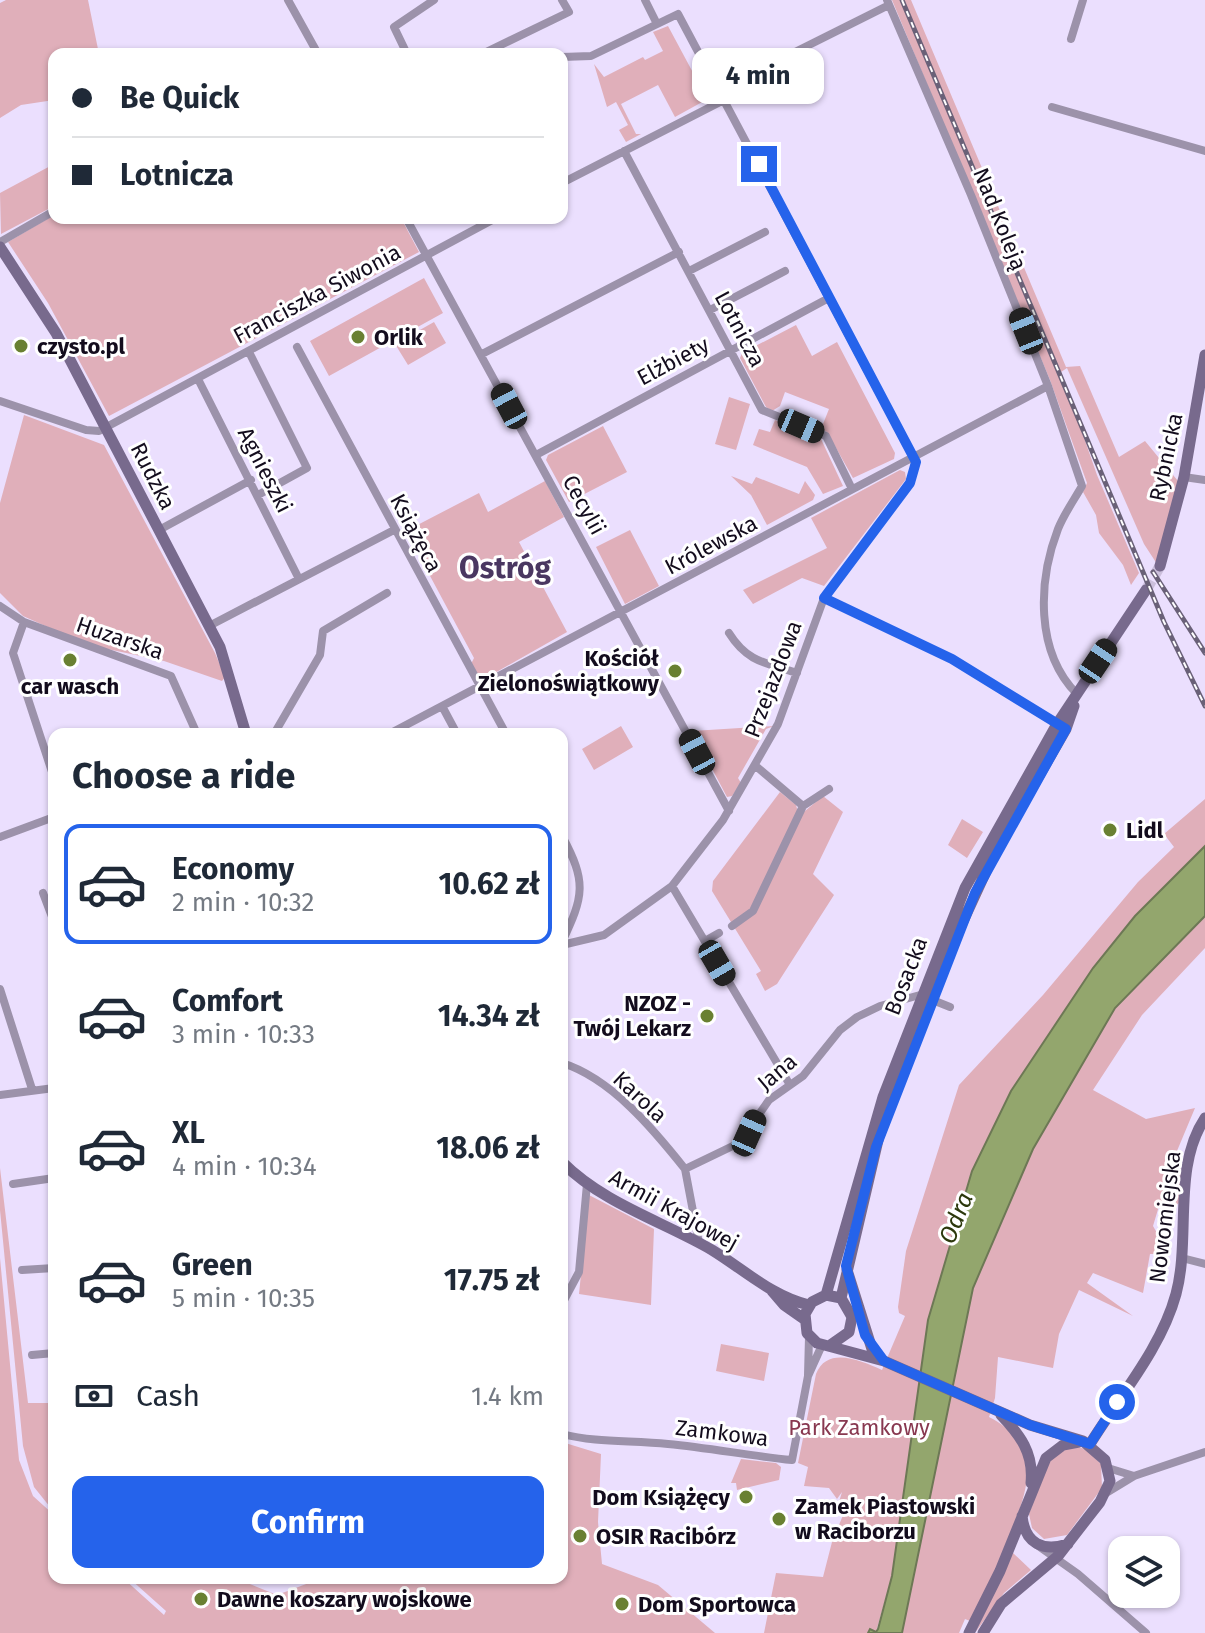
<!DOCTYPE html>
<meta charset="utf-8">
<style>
body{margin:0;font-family:"Fira Sans",sans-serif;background:#f6f6f7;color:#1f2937;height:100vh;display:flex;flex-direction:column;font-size:30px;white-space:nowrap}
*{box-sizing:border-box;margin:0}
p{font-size:26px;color:#747a83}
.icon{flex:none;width:44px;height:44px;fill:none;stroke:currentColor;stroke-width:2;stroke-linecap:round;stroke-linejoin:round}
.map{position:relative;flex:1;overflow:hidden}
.drawer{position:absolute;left:48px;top:728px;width:520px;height:856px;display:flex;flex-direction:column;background:#fff;border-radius:16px;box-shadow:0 2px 6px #0004}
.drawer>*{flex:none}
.guide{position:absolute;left:48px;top:48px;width:520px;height:176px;border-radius:16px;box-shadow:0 2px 6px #0004;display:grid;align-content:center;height:176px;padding:0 24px;background:#fff}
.tools{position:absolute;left:1108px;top:1536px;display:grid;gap:16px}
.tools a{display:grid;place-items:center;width:72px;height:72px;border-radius:16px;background:#fff;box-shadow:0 2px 6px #0004;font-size:40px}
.end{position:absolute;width:36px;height:36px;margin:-18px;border:10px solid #2563eb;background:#fff;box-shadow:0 0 0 4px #fff}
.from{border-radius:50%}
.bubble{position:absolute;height:56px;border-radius:16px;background:#fff;box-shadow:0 2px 6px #0004;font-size:26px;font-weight:700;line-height:56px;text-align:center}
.car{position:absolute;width:24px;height:48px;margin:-24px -12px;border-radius:10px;box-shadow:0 0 6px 2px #0007;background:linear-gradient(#222 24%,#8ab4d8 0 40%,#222 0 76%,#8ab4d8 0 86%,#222 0)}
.guide b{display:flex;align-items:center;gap:28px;height:76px;font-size:30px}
.guide b+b{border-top:2px solid #e0e1e3}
.guide i{width:20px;height:20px;background:#1f2937}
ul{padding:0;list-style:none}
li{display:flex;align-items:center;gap:24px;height:120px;margin:0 16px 12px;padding:0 8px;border:4px solid transparent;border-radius:16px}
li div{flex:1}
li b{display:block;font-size:30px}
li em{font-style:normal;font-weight:700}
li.current{border-color:#2563eb}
li>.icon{width:72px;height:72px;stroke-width:1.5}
h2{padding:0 24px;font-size:36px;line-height:96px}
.pay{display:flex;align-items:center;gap:20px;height:88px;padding:0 24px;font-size:30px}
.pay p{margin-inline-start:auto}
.primary-button{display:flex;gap:16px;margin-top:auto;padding:16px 24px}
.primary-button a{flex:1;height:92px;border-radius:16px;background:#2563eb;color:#fff;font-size:32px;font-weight:700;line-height:92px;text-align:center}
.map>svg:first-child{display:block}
.green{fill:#e0afba}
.water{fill:#93a66d;stroke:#6d7855;stroke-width:2}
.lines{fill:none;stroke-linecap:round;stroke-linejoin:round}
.secondary-tunnel{stroke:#cbbfdc;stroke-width:11;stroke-dasharray:11 5.5;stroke-linecap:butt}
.street{stroke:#9c92aa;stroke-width:8}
.secondary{stroke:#786a8d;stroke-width:11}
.rail-casing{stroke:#6a6178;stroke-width:5}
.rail{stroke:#fff;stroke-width:2;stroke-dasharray:6;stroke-linecap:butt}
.route{stroke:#2563eb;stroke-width:10}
.poi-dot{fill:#698032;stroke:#fff;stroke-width:3}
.labels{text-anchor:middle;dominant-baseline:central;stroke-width:6;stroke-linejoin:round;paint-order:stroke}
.street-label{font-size:22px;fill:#130c1d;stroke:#fff}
.poi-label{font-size:22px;font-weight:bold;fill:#130c1d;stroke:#fff;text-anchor:start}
.park-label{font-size:22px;fill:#883850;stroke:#fff}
.water-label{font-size:24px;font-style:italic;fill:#2c380c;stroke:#fff}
.district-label{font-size:30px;font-weight:bold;fill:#4a3761;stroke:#fff}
</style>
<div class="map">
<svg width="1205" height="1633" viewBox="0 0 1205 1633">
<rect width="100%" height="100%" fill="#ebdffe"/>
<!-- green -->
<path class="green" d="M6 0H88L99 54H54V100L21 105 0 118V3Z
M892 0H911L1066 367 1080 366 1119 457 1145 441 1178 481 1157 564 1144 544 1067 368 1061 372 1097 475 1139 573 1131 585 1123 565 1099 533 1096 515 1083 492 1087 483 1050 380Z
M668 26 705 95 704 101 675 117 658 85 621 104 636 134H641L626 142 619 130 628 125 616 102 607 107 594 64 604 77 643 57 645 60 663 51 653 32Z
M54 164V206L1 234 0 193Z
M54 215 401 218 419 252 109 416 48 303 8 242Z
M424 278 443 313 329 376 310 341Z
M434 322 446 343 408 365 395 344Z
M796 325 812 356 837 342 895 453 894 459 853 478 827 432 821 429 829 409 785 392 780 406 772 411 766 407 740 358 742 353Z
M729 397 750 404 736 450 715 444Z
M24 415 104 445 215 653 225 677 222 681 164 661 98 647 50 628 23 616 0 593V503Z
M775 420 821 439 843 486 823 494 807 467 753 445 759 429 770 432Z
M603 426 627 472 569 502 546 460 548 455Z
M900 470 905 472 906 479 824 586 802 578 753 604 743 590 827 548 811 518Z
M731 476 752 484 756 477 799 494 805 481 815 495 813 500 767 525 751 495Z
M545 481 564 517 519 542 567 632 486 678H479L471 664 474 658 407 533H402L479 493 488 512Z
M630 530 659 586 625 604 596 547Z
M621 726 633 747 594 770 582 749Z
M774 726 766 729 738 778 741 783 732 796 727 797 692 731Z
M780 792 796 805 799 816 823 796 843 812 813 874 834 895 777 984 765 991 756 974 761 971 712 891 713 881Z
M1205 799V846L1135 916 1093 968 1011 1091 972 1171 928 1320 892 1576 876 1632 870 1629 868 1633H764L776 1573 823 1577 832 1542 848 1503 839 1502 842 1492 837 1499 829 1488 804 1486 808 1467 798 1463 816 1374C827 1346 860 1360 882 1370L905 1316 899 1313 898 1307 906 1251 959 1085 1043 995 1138 882 1174 847 1164 834Z
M962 819 983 832 967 858 948 845Z
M1205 916V948L1142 1015 1093 1090 1146 1119 1195 1108 1169 1170 1173 1161 1181 1168 1179 1203 1172 1208 1159 1206 1153 1226 1157 1233 1156 1254H1150L1143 1293 1093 1273 1087 1283 1133 1316 1079 1290 1059 1334 1053 1368 998 1357 995 1398 989 1417C1011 1427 1028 1450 1027 1476 1026 1509 987 1589 970 1621L965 1619 959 1633H902L973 1288 1033 1149 1115 1008Z
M0 1168 28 1403H54V1512L34 1487 23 1446 0 1210Z
M589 1195 654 1229 651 1305 579 1294Z
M0 1258 19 1460 33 1496 54 1515V1578H123L164 1615 166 1611 129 1578H235L277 1595 322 1578H562V1442L601 1454 598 1522 602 1564 658 1585 715 1633H0Z
M721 1344 769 1353 764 1381 716 1371Z
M1077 1447 1086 1449 1101 1464 1102 1488 1067 1535 1044 1539 1032 1528 1029 1514 1047 1462 1058 1451Z
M741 1459 776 1463 781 1467 779 1480 737 1490 736 1483H731Z
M1013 1553 1031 1570 1004 1593 975 1633Z"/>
<!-- water -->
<path class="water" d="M1205 846V916L1115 1008 1033 1149 973 1288 902 1633H868L870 1629 876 1632 878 1629 892 1576 928 1320 972 1171 1011 1091 1093 968 1135 916Z"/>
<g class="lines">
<!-- secondary-tunnel -->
<path class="secondary-tunnel" d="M1146 590 1160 566"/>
<!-- street -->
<path class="street" d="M288 0 318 54
M645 0 657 24
M887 0 971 195 1048 386 1082 486C1074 500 1064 514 1058 529 1038 581 1035 652 1077 694
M1071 39 1083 0
M407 54 394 27 434 0
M482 54 569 12 562 0
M562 57 591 56 678 14 916 462 910 483 824 598 778 724 723 820 672 886 604 935 562 945
M1052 107 1205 151
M624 151 762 410 826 436 852 489
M562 183 726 99 785 57 889 5
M406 218 729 811
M0 242 54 211
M689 271 765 232
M710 310 785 271
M297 347 506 734
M249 352 307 468 258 495
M482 354 679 252
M198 379 299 579
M0 401 86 430 99 431 496 218
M536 455 827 299
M1184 477 1205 480
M159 530 251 480
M824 598 952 659 1062 727
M0 606 24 622 171 676 197 734
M24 622 13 653 54 778
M209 626 394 530
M729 633C747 662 766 663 797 673
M442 706 457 734
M274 734 320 655 323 631 387 593
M389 734 1048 386
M803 806 829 789
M562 836C587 882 584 896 562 942
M0 837 54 817
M672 886 790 1085
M43 893 54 922
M732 926 753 911 803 806 757 767
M705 941 719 933
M0 989 32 1089
M562 1063C611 1078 654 1130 685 1169
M0 1095 54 1088
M13 1184 54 1178
M699 1243 685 1169 739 1143 769 1100 803 1076 840 1030 857 1017 880 1006 920 995 950 1007
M1182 1258 1205 1264
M22 1270 54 1268
M562 1304 579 1272 587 1184
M32 1355 54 1353
M808 1375 809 1337
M562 1434C597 1443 632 1440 668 1444 710 1448 751 1456 792 1460L808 1376 822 1345
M1108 1468 1134 1476
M1106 1493 1134 1476 1205 1452
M1037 1545 1078 1574 1146 1633"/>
<!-- secondary -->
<path class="secondary" d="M0 247 56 333 220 647 246 734
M1160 566 1184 477 1205 355
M562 1162C604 1204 662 1221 712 1250 743 1269 773 1297 809 1305
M847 1270 872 1349
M772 1291 784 1305 804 1319
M826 1295 883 1097 965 888 1057 724 1146 590
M841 1298 879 1136 953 943 995 852 1066 729 1074 706
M829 1346 849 1332 852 1317 841 1298 826 1295 812 1302 805 1314 807 1333 817 1343 884 1361 1030 1425 1083 1441 1105 1460 1110 1481 1100 1502 1058 1556 1001 1604 983 1633
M1001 1415C1020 1435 1034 1453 1031 1483
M1090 1444C1119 1397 1161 1349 1176 1294 1191 1239 1172 1167 1205 1118
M1022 1516C1025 1544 1043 1552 1068 1544
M969 1633 1000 1571 1046 1458 1063 1445 1079 1442"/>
<defs>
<path id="rail" d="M902 0 1164 622 1205 706
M1153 572 1205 653"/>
</defs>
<!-- rail casing -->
<use href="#rail" class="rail-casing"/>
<!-- rail -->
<use href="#rail" class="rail"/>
</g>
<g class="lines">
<!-- route -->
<path class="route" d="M759 164 916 462 910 483 824 598 952 659 1066 729 975 893 876 1147 846 1266 865 1335 884 1361 1030 1425 1090 1444 1117 1402"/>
</g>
<!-- markers -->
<g class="poi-dot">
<circle cx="358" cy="337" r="8"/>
<circle cx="21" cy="346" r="8"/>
<circle cx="70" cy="660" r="8"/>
<circle cx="675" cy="671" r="8"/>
<circle cx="1110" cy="830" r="8"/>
<circle cx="707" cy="1016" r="8"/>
<circle cx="746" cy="1497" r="8"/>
<circle cx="779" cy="1519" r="8"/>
<circle cx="580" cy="1536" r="8"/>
<circle cx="201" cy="1599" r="8"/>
<circle cx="622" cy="1604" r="8"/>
</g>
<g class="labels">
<!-- street labels -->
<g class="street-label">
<text transform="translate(1000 219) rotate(68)">Nad Koleją</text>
<text transform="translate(317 294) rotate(-28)">Franciszka Siwonia</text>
<text transform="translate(740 329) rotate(62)">Lotnicza</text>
<text transform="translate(673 361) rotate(-28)">Elżbiety</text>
<text transform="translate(1166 457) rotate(-78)">Rybnicka</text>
<text transform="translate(265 470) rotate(63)">Agnieszki</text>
<text transform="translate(153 476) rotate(63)">Rudzka</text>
<text transform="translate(584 505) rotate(61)">Cecylii</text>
<text transform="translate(416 533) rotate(62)">Książęca</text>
<text transform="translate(711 545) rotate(-28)">Królewska</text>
<text transform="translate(120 638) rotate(19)">Huzarska</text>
<text transform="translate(773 679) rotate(-69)">Przejazdowa</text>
<text transform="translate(906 976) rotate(-69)">Bosacka</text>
<text transform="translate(777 1072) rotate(-40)">Jana</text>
<text transform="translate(640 1097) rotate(43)">Karola</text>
<text transform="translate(674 1210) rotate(29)">Armii Krajowej</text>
<text transform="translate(1165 1217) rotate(-83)">Nowomiejska</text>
<text transform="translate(722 1433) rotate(7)">Zamkowa</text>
</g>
<!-- poi labels -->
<g class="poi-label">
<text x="374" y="337">Orlik</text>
<text x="37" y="346">czysto.pl</text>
<text x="659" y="658" text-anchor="end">Kościół<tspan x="659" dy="25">Zielonoświątkowy</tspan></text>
<text x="70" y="686" text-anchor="middle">car wasch</text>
<text x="1126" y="830">Lidl</text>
<text x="691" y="1003" text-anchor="end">NZOZ -<tspan x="691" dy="25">Twój Lekarz</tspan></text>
<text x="730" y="1497" text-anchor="end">Dom Książęcy</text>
<text x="795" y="1506">Zamek Piastowski<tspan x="795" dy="25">w Raciborzu</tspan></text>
<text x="596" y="1536">OSIR Racibórz</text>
<text x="217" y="1599">Dawne koszary wojskowe</text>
<text x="638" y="1604">Dom Sportowca</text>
</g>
<!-- park labels -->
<g class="park-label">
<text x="859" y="1427">Park Zamkowy</text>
</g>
<!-- water labels -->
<g class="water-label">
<text transform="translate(956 1218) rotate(-68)">Odra</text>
</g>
<!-- district labels -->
<g class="district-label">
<text x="505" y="568">Ostróg</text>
</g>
</g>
</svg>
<div class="tools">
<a><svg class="icon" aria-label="layers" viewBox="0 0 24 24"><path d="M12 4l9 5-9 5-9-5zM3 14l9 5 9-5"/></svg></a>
</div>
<i class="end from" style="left:1117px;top:1402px"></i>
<i class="end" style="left:759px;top:164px"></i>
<div class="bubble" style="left:692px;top:48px;width:132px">4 min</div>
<i class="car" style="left:1026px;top:331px;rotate:338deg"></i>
<i class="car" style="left:509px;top:406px;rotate:332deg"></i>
<i class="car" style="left:801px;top:426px;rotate:113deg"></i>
<i class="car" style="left:1098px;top:661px;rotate:34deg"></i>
<i class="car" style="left:697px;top:752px;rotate:332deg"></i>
<i class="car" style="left:717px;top:963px;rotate:150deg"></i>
<i class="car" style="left:749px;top:1133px;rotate:24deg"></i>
<div class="guide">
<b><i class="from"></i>Be Quick</b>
<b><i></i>Lotnicza</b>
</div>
<section class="drawer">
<h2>Choose a ride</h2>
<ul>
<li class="current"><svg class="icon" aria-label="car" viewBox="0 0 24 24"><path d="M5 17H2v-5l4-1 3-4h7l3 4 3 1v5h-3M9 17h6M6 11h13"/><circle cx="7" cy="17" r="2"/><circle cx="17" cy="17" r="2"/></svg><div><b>Economy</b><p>2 min · 10:32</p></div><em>10.62 zł</em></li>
<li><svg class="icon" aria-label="car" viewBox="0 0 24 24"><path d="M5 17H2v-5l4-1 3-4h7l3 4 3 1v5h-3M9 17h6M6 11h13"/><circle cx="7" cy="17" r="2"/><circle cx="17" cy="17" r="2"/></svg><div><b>Comfort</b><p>3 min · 10:33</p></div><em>14.34 zł</em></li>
<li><svg class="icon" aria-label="car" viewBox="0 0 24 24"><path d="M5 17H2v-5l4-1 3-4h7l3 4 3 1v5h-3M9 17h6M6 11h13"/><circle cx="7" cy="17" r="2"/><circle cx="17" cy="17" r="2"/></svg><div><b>XL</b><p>4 min · 10:34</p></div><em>18.06 zł</em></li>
<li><svg class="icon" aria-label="car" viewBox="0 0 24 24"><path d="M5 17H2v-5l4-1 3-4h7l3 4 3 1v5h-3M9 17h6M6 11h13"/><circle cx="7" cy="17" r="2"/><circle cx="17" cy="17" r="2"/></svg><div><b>Green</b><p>5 min · 10:35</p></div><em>17.75 zł</em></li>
</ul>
<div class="pay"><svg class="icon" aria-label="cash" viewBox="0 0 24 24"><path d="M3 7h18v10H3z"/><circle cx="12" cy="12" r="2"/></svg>Cash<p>1.4 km</p></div>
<div class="primary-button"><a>Confirm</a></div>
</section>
</div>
